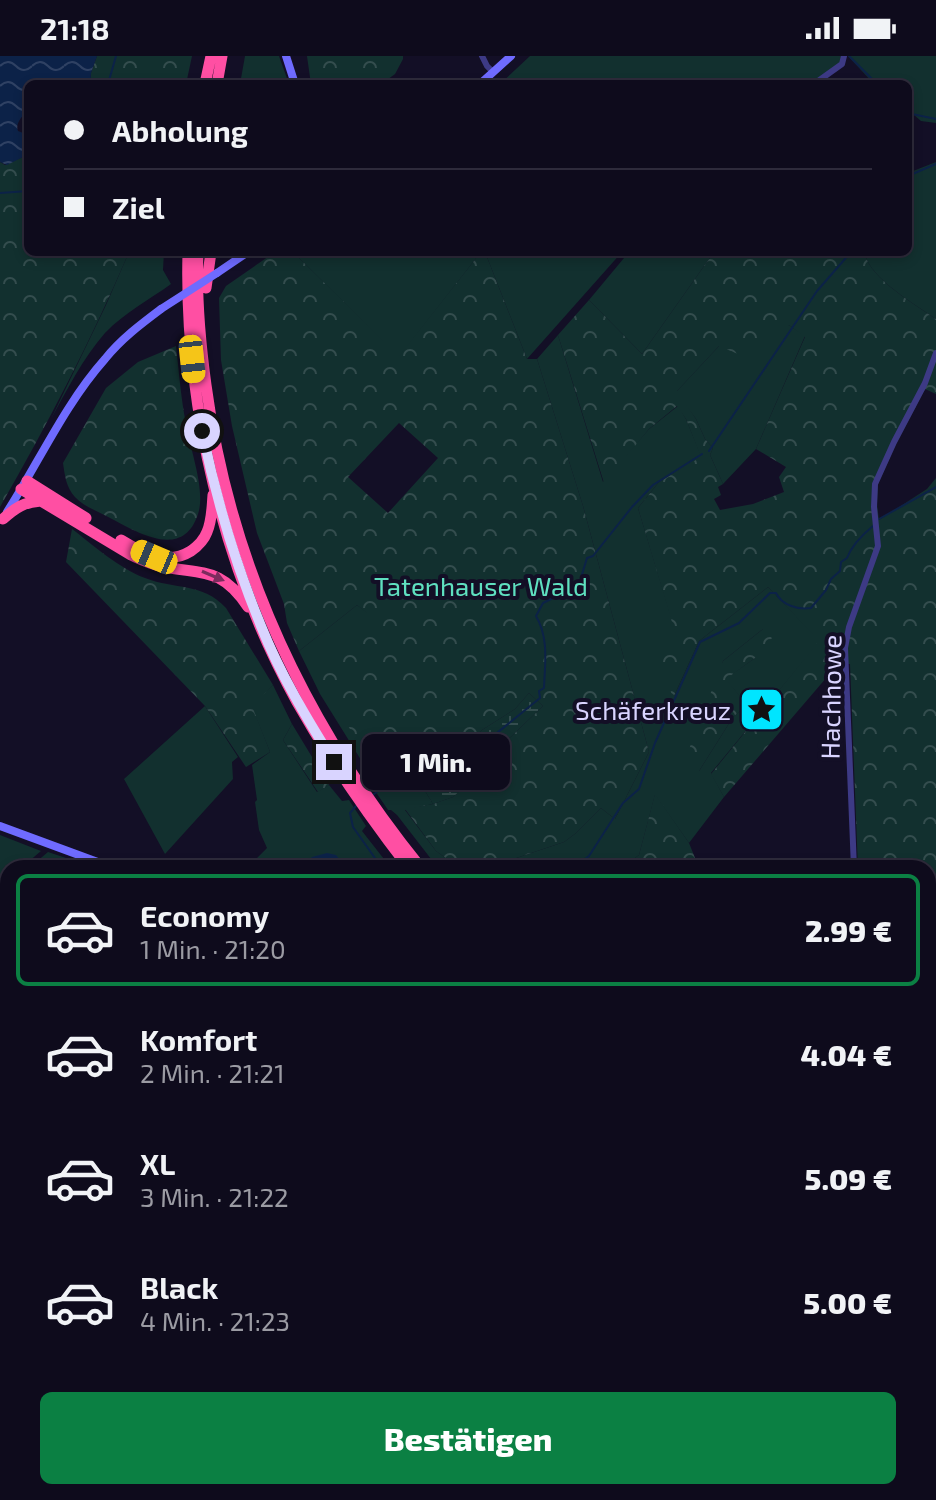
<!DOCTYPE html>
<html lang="de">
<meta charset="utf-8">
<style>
body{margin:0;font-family:"Exo 2",sans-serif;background:#1c1929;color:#f1f3f6;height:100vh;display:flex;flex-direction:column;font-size:30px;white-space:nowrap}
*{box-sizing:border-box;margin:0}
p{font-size:26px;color:#9b9ba3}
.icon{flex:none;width:44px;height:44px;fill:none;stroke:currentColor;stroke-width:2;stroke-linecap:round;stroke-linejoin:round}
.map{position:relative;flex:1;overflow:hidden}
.sheet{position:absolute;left:0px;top:804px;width:936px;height:640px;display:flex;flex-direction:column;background:#0e0b1c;border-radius:24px 24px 0 0;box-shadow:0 4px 12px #0003,0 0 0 2px #2e2b3b}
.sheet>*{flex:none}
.hud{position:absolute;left:24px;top:24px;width:888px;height:176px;border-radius:12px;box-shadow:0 4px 12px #0003,0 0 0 2px #2e2b3b;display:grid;align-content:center;height:176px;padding:0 40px;background:#0e0b1c}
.end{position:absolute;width:36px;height:36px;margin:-18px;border:10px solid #d9d4ff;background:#111;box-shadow:0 0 0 4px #111}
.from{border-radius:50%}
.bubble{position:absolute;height:56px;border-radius:12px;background:#0e0b1c;box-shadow:0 4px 12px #0003,0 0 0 2px #2e2b3b;font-size:26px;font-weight:800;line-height:56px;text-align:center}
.car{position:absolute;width:24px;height:48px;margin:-24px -12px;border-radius:10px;box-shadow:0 0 6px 2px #0007;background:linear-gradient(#f5c518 24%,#345 0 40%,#f5c518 0 76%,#345 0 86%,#f5c518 0)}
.hud b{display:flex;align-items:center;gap:28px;height:76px;font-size:30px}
.hud b+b{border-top:2px solid #2e2b3b}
.hud i{width:20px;height:20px;background:#f1f3f6}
ul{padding:14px 0 0;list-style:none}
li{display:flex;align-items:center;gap:24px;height:112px;margin:0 16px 12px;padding:0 24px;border:4px solid transparent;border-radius:12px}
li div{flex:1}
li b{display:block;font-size:30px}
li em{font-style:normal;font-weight:800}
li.active{border-color:#0b8043}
li>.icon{width:72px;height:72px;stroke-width:1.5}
.button{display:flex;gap:16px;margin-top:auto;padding:16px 40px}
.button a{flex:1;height:92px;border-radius:12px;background:#0b8043;color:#fff;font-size:32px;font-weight:800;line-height:92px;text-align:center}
.status{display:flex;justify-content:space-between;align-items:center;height:56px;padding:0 40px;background:#0e0b1c;direction:ltr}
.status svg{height:22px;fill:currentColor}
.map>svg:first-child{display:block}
.green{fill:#12302f;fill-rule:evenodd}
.forest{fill:url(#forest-crowns);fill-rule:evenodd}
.wetland{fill:url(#wetland-marsh)}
.water{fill:url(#water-waves)}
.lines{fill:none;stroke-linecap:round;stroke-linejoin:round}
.stream{stroke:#0c2248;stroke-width:2}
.street{stroke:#3d3a85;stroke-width:6}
.secondary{stroke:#6f6bff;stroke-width:8}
.highway{stroke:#ff4fa3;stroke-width:11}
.secondary-bridge{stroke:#6f6bff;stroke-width:8}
.oneway{fill:#7d2c5e}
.route{stroke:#d9d4ff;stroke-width:10}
.labels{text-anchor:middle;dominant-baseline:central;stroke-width:8;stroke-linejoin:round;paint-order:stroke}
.park-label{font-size:26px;fill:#5fe0c0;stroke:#130f26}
.street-label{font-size:26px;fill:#d9d4ff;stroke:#130f26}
.poi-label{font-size:26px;fill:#d9d4ff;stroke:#130f26;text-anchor:end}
</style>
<div class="status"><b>21:18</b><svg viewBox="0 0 49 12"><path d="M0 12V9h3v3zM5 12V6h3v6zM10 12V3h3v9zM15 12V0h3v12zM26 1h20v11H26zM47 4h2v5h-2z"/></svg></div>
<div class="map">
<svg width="936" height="1444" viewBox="0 0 936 1444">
<defs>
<pattern id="forest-crowns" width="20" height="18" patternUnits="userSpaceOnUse" patternTransform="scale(2)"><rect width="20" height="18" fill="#12302f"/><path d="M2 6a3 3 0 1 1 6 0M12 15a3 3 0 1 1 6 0" fill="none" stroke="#344d4e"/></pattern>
<pattern id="wetland-marsh" width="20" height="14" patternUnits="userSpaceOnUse" patternTransform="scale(2)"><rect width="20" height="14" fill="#12302f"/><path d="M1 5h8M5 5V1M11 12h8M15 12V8" fill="none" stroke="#344d4e"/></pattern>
<pattern id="water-waves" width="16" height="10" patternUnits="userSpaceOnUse" patternTransform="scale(2)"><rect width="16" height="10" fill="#0c2248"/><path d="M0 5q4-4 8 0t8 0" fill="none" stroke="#2f4163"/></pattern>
</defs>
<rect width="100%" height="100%" fill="#130f26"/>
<!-- green -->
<path class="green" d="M245 0H279L289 28H240Z
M530 0H843L841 6 811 28H500Z
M848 0H936V67L921 65 914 59 908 72V28H874Z
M936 106V263C917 250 866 220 865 196H908V117Z
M129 196H164L163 214 171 228C149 244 124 257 105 277 83 302 67 334 51 363L106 249Z
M293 196H481L399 301Z
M485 196H622L527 303Z
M629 196H714L642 298 589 244Z
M789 269 805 280 756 393 723 428 710 399 713 392 705 383 696 363 676 336 719 290Z
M558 279 603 426 649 373 678 350 686 363 702 402 659 426 638 452 678 584 674 640 699 585 768 531 820 585 711 717 724 741 689 787 655 739 639 799 622 812H467L507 805 564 786 576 777 601 752 615 763 649 696 583 450 537 303ZM763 573 755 602 725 623 747 649 733 661 699 715 723 605Z
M357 549 368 557 370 705 396 691 413 715 433 748 405 754 436 795 460 812H438L397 759 391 754H388L371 729 372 724 371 720 320 638 299 595Z
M273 629 292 668 283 684 317 736 329 729 342 745 349 744 366 770 362 775 391 812H247L267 792 259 774 255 746 257 744 252 709 270 696 251 649Z
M205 650 238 701 232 706 233 723 165 798 124 723Z
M0 779 41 795 21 812H8V820H0Z
M48 796 96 812H29Z
M0 997 8 998V1122L0 1118Z
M936 1152V1293L928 1287V1153Z
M8 1227V1336L0 1334V1228Z"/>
<!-- forest -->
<path class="forest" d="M97 0H192L186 28H90L91 17Z
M307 0H403V3L395 18 384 26 385 28H311Z
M28 92V196H129C91 285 48 367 0 451V106L5 109 23 101 25 93Z
M275 196H293L399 300 481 196H485L527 303H537L583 450 649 696 615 763 601 752 576 777 564 786 507 805 460 812 436 795 405 753 433 748 453 741 473 723 495 696 543 650 529 637 515 653 482 674 444 708 432 714 413 715 396 692 370 705 320 625 367 557 357 549 299 595 287 567 284 548 257 477 232 370 221 304 219 242 226 230ZM399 367 438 402 388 457 348 421Z
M714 196H865C866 220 917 250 936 263V338L925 333 896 388 878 428 877 448 879 464 927 433 936 422V1005L928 1002V812H858L850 608 839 607 724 741 711 718 819 585 768 531 699 585 673 642 661 606 677 583 638 452 659 426 701 401 686 363 677 350 649 373 604 427 558 279 589 244 642 298ZM789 269 805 281 756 393 786 411 779 421 784 436 753 448 720 454 714 443 721 439 718 431 723 428 710 399 713 392 705 383 696 363 677 335 719 290 752 304Z
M176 290C179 316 181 343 186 368 190 394 206 434 198 458 183 504 139 477 112 463 100 456 84 451 75 441 66 431 65 420 63 407L106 332 138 306Z
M72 473C93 489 120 513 145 522 175 534 202 526 226 552L273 629 252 650 270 696 246 711 205 650 66 506Z
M763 573 772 582 755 602 726 623 747 649 733 661 699 715 683 709 723 605Z
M292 668 329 729 318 736 283 684Z
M655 738 689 787 699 812H622L639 799Z"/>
<!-- wetland -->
<path class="wetland" d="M529 637 543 650 495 696 473 723 453 741 433 748 413 715 432 714 444 708 482 674 515 653Z"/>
<!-- water -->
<path class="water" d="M0 0H97L91 17 90 28H28V56C22 59 15 68 18 75L23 77 28 74V92L25 93 23 101 7 109 0 106Z
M327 797 336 799 347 812H300L312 801Z"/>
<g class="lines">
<!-- stream -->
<path class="stream" d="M849 0 877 28
M108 28 116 0
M908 55 912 58 936 63
M908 72 912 59
M908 120 936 108
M0 137 28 135
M709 395 817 235 851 196
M879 463 936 431
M487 685 540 642 539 635 544 632C545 607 549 582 536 560L543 547 551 543 564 534 566 530 573 529 580 525 587 502 593 500 632 451 653 429 702 398
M371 740 377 736 379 731 389 734
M356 750 350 757 353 771 382 812
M514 812C526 807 534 807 546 812
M573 812 589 800 623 747 639 733 655 687 700 586 739 567 770 537H776C782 549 797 554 811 552L826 534 831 523 840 515 841 506 847 502C852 489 862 479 873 470
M0 994 8 995"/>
<!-- street -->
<path class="street" d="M482 0 487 10 493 16
M814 28 842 8 844 0
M854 812 845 592 849 571 878 490 874 451 875 428 894 386 925 327 936 297
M0 1345 8 1347
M226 1436 235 1444
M855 1436 867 1441 890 1440
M619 1444 624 1436"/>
<!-- secondary -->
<path class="secondary" d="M286 0 295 28
M480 28 511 0
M217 217 248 196
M7 456C39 406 65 348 105 303 121 283 141 268 161 253
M0 770 114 812
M928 1013 936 1016"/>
<!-- highway -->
<path class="highway" d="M205 28 211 0
M217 28 222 0
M188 196C184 348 223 513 297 646 330 704 368 759 409 812
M198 196C196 240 200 285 206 329 230 510 307 671 421 812
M206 232 211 196
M27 425 86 462
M21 433 131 499C140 503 150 508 160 510 202 519 221 510 248 551
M3 463C15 452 24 446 41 445
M121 484C142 497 167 510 191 495 198 490 204 484 207 476 212 465 212 451 213 439
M928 1312 936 1319
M928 1326 936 1333"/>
<!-- secondary-bridge -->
<path class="secondary-bridge" d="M161 253 217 217"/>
</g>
<!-- one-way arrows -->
<defs><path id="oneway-solid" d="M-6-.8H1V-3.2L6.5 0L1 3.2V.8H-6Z" transform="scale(2)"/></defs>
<use class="oneway" href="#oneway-solid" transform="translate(213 520) rotate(23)"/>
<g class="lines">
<!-- route -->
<path class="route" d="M202 375C216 442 235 507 261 570 280 618 307 663 334 706"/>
</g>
<!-- icons -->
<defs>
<symbol id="sight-square" viewBox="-11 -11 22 22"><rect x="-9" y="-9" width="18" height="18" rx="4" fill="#00e5ff" stroke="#130f26"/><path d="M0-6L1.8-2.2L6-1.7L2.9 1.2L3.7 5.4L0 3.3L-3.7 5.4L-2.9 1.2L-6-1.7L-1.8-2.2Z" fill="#111"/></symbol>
</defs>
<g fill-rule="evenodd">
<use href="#sight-square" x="736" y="628" width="51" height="51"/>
</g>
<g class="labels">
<!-- park labels -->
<g class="park-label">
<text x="481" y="529">Tatenhauser Wald</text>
</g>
<!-- street labels -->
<g class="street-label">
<text transform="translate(830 641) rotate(-89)">Hachhowe</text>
</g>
<!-- poi labels -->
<g class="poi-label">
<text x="731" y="653">Schäferkreuz</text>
</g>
</g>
</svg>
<i class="end from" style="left:202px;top:375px"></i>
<i class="end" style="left:334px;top:706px"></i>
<div class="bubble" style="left:362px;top:678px;width:148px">1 Min.</div>
<i class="car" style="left:192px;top:303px;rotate:174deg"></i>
<i class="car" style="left:154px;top:501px;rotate:293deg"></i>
<div class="hud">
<b><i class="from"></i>Abholung</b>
<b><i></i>Ziel</b>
</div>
<section class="sheet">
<ul>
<li class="active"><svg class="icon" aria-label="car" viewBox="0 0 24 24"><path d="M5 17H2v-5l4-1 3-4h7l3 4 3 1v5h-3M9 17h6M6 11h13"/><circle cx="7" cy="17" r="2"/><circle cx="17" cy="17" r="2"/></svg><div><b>Economy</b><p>1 Min. · 21:20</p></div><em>2.99 €</em></li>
<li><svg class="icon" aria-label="car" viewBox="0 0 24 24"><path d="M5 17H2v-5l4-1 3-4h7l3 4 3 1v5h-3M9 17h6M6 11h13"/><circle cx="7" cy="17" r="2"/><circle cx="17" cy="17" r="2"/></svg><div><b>Komfort</b><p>2 Min. · 21:21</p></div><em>4.04 €</em></li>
<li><svg class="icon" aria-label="car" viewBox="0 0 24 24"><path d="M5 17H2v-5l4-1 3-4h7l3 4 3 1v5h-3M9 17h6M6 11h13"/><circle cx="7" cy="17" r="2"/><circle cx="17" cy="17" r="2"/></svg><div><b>XL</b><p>3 Min. · 21:22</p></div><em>5.09 €</em></li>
<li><svg class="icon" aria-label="car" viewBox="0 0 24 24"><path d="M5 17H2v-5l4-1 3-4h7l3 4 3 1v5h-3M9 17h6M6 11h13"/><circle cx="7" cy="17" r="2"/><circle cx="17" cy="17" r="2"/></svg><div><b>Black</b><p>4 Min. · 21:23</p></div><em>5.00 €</em></li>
</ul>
<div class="button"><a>Bestätigen</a></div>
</section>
</div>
